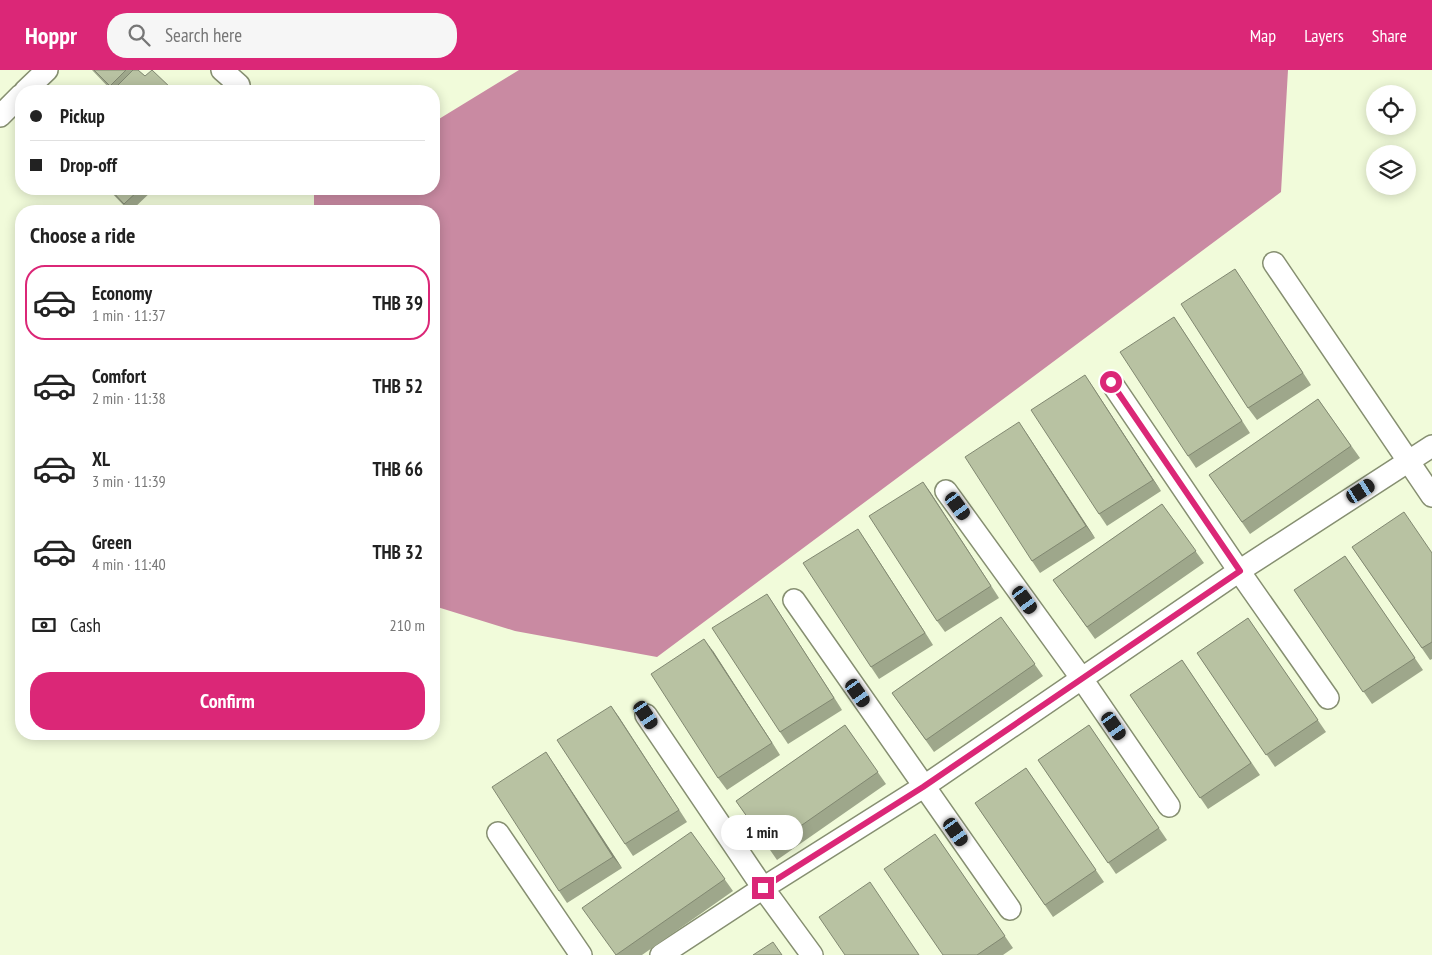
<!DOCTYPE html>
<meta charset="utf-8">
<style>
body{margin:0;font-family:"PT Sans Narrow",sans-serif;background:#f6f6f6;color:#222;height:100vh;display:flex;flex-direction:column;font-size:19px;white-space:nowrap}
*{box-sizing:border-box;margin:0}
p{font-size:16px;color:#767676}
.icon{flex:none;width:28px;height:28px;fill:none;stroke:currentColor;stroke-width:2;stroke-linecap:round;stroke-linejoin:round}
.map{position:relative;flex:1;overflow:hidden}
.panel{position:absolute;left:15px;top:135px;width:425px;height:535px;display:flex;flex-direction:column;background:#fff;border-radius:20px;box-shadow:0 2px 12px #0003}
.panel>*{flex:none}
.banner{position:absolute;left:15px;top:15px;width:425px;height:110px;border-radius:20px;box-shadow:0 2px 12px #0003;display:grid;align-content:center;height:110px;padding:0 15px;background:#fff}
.fabs{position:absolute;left:1366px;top:15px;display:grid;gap:10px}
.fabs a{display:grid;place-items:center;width:50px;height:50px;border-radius:50%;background:#fff;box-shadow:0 2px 12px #0003;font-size:25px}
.end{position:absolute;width:22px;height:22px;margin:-11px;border:6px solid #db2777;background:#fff;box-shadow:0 0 0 2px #fff}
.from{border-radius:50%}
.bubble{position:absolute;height:35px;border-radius:18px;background:#fff;box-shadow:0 2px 12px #0003;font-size:16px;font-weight:800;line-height:35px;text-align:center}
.car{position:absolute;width:15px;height:30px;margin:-15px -8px;border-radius:6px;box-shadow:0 0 4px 1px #0007;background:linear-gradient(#222 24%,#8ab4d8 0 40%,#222 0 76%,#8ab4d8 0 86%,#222 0)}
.banner b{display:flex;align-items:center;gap:18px;height:48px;font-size:19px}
.banner b+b{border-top:1px solid #e0e0e0}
.banner i{width:12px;height:12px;background:#222}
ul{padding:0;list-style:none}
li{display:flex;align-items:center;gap:15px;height:75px;margin:0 10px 8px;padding:0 5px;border:2px solid transparent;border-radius:20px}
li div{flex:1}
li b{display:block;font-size:19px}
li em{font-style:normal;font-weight:800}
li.current{border-color:#db2777}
li>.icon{width:45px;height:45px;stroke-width:1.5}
h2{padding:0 15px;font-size:22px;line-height:60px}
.pay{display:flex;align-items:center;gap:12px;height:55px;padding:0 15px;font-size:19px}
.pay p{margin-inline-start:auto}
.cta{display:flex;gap:10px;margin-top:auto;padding:10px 15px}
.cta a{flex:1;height:58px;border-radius:20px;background:#db2777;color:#fff;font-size:20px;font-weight:800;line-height:58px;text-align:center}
header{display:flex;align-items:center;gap:30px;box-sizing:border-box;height:70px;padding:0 25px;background:#db2777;color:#fff}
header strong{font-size:24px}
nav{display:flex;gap:28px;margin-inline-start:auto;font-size:18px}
.search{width:350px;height:45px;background:#f6f6f6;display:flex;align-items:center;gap:12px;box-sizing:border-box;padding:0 18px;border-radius:20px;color:#767676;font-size:19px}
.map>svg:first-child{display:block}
.water{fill:#c98aa2}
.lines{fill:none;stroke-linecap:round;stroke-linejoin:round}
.street-casing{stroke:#868f71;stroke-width:24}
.street{stroke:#fff;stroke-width:21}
.wall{fill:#9ea78b}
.shaded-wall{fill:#818871}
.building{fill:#b8c2a2;stroke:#818871}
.route{stroke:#db2777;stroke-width:6}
</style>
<header>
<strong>Hoppr</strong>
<div class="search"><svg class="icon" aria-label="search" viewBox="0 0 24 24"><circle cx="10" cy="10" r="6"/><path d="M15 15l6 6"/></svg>Search here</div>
<nav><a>Map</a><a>Layers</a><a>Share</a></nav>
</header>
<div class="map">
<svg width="1432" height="885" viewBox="0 0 1432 885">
<rect width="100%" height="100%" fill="#f1fbda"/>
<!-- water -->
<path class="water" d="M519 0H1288L1281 122 657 587 515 561 434 536V141H314V125L324 119H434V52Z"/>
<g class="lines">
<defs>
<path id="street" d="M222 0 239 15
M25 21 47 0
M0 46 21 25
M1274 193 1432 426
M1111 312 1239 501 1328 628
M946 421 1082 609 1169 736
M794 530 1010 839
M646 645 763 818 812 885
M498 763 581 885
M661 885 763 818 923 717 1239 501 1432 376"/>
</defs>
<!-- street casing -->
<use href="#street" class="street-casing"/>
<!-- street -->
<use href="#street" class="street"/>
</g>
<!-- wall -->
<path class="wall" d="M92 0H138L145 6 172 19 173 21H112Z
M108 119H154L131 141H129Z
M1235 199 1311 315 1257 350 1248 338Z
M1174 247 1250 363 1196 398 1188 386Z
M1093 317 1161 421 1107 456 1099 444Z
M1318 329 1360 388 1250 464 1209 405Z
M1027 364 1095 468 1040 503 1032 491Z
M923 412 999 528 945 562 937 551Z
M1162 434 1204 493 1095 569 1053 510Z
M866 471 933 575 879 609 871 597Z
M1352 477 1432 483V589L1430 590Z
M1345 486 1423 600 1372 634 1294 520Z
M767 524 842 640 788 674 780 662Z
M1001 547 1043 606 934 682 892 623Z
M1248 548 1326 662 1275 697 1197 583Z
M713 581 780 685 727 720 718 708Z
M1182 590 1260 705 1208 739 1130 625Z
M611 636 687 752 633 786 625 774Z
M845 655 886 714 777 790 736 731Z
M1089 655 1167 770 1116 804 1038 690Z
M554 694 622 798 567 833 559 821Z
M1026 698 1104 812 1053 847 975 733Z
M691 762 733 821 642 885H615Z
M935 764 1013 878 1003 885H943Z"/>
<!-- shaded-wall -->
<path class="shaded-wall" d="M1235 199 1243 211 1311 315 1303 303Z
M1174 247 1182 259 1250 363 1242 351Z
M1085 305 1093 317 1161 421 1153 410Z
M1019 352 1027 364 1095 468 1086 456Z
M923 412 931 423 999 528 991 516Z
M858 459 866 471 933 575 925 563Z
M767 524 775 536 842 640 834 628Z
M704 569 713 581 780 685 772 673Z
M611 636 619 647 687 752 679 740Z
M546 682 554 694 622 798 613 787Z"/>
<!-- building -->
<path class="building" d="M94 0H126L110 16Z
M133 0H138L145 6 152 0 172 19 170 21H112Z
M110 119H140L124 134Z
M1235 199 1303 303 1248 338 1181 234Z
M1174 247 1242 351 1188 386 1120 282Z
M1085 305 1153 410 1099 444 1031 340Z
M1318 329 1351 376 1242 452 1209 405Z
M1019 352 1086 456 1032 491 965 387Z
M923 412 991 516 937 551 869 446Z
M1162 434 1196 481 1087 557 1053 510Z
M1404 442 1432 483V572L1422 578 1352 477Z
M858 459 925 563 871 597 803 493Z
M1345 486 1415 588 1363 622 1294 520Z
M767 524 834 628 780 662 712 558Z
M1001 547 1035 594 926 670 892 623Z
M1248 548 1318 650 1266 685 1197 583Z
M704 569 772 673 718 708 651 604Z
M1182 590 1251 693 1200 728 1130 625Z
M611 636 679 740 625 774 557 670Z
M845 655 878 702 769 778 736 731Z
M1089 655 1159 758 1108 793 1038 690Z
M546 682 613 787 559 821 492 717Z
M1026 698 1096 800 1045 835 975 733Z
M691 762 725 809 616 885 582 838Z
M935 764 1005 866 977 885H943L884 799Z
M870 812 919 885H845L819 847Z
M773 872 782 885H753Z"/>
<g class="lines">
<!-- route -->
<path class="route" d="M763 818 923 717 1240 501 1111 312"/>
</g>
</svg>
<div class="fabs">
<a><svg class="icon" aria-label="locate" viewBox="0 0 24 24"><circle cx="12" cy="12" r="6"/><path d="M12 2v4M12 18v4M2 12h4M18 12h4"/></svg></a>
<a><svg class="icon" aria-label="layers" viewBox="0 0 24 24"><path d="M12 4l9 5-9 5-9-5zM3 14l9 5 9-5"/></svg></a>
</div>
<i class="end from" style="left:1111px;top:312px"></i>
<i class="end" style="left:763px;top:818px"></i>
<div class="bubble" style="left:721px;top:745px;width:82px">1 min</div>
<i class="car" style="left:1361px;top:421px;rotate:57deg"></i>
<i class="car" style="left:958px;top:436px;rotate:144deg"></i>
<i class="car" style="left:1025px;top:530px;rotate:144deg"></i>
<i class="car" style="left:858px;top:623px;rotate:145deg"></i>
<i class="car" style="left:646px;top:645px;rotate:146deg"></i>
<i class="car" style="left:1114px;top:656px;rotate:145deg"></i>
<i class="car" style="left:956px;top:762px;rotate:145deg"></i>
<div class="banner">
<b><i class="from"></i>Pickup</b>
<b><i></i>Drop-off</b>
</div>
<section class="panel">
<h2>Choose a ride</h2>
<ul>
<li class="current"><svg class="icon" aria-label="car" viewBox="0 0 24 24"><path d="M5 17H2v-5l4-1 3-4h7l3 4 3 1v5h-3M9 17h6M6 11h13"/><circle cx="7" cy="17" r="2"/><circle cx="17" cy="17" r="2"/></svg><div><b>Economy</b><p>1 min · 11:37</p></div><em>THB 39</em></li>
<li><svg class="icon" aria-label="car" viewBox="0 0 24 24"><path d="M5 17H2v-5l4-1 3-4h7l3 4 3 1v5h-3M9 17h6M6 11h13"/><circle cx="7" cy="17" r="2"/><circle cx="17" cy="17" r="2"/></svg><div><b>Comfort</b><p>2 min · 11:38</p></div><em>THB 52</em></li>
<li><svg class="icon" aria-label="car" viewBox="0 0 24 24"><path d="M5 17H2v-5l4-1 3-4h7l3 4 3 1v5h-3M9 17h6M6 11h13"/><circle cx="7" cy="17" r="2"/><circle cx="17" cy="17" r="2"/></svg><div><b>XL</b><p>3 min · 11:39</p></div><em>THB 66</em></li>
<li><svg class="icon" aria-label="car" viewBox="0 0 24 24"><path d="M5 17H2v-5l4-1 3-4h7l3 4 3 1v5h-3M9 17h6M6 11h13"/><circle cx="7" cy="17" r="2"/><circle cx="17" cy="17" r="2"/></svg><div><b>Green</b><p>4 min · 11:40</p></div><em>THB 32</em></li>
</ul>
<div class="pay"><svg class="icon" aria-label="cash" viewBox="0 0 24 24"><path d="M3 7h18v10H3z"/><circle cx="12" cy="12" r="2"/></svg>Cash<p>210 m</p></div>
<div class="cta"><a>Confirm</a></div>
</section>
</div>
